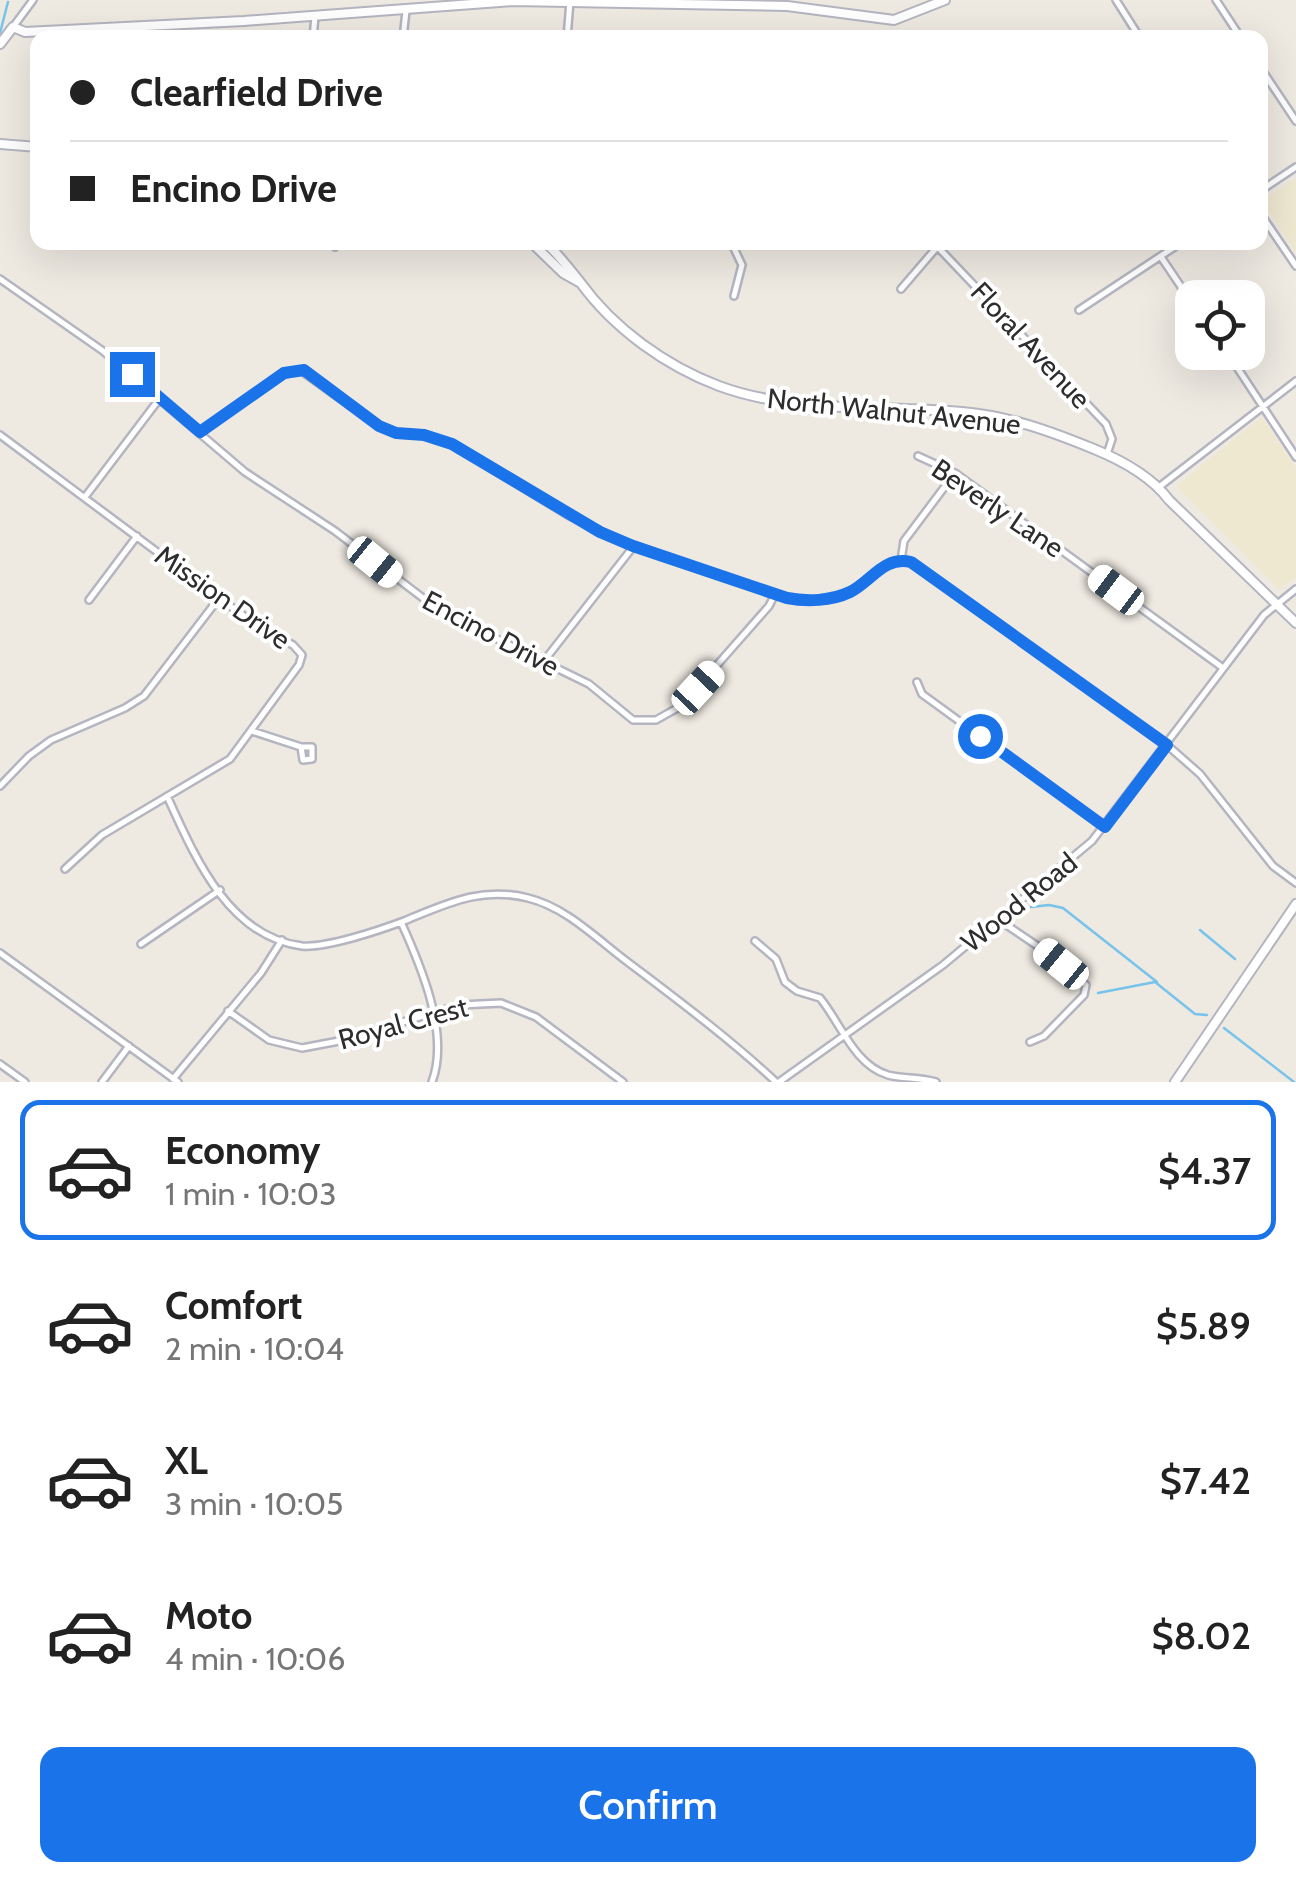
<!DOCTYPE html>
<meta charset="utf-8">
<style>
body{margin:0;font-family:Cabin,sans-serif;background:#f2f2f2;color:#222;height:100vh;display:flex;flex-direction:column;font-size:38px;white-space:nowrap}
*{box-sizing:border-box;margin:0}
p{font-size:32px;color:#767676}
.icon{flex:none;width:55px;height:55px;fill:none;stroke:currentColor;stroke-width:2;stroke-linecap:round;stroke-linejoin:round}
.map{position:relative;height:1082px;overflow:hidden}
.side{display:flex;flex-direction:column;background:#fff;flex:1}
.side>*{flex:none}
.guide{position:absolute;left:30px;top:30px;width:1238px;height:220px;border-radius:20px;box-shadow:0 10px 40px #0002;display:grid;align-content:center;height:220px;padding:0 40px;background:#fff}
.buttons{position:absolute;left:1175px;top:280px;display:grid;gap:20px}
.buttons a{display:grid;place-items:center;width:90px;height:90px;border-radius:20px;background:#fff;box-shadow:0 10px 40px #0002;font-size:50px}
.end{position:absolute;width:45px;height:45px;margin:-22px;border:12px solid #1a73e8;background:#fff;box-shadow:0 0 0 5px #fff}
.from{border-radius:50%}
.car{position:absolute;width:30px;height:60px;margin:-30px -15px;border-radius:12px;box-shadow:0 0 8px 2px #0007;background:linear-gradient(#fff 24%,#345 0 40%,#fff 0 76%,#345 0 86%,#fff 0)}
.guide b{display:flex;align-items:center;gap:35px;height:95px;font-size:38px}
.guide b+b{border-top:2px solid #e0e0e0}
.guide i{width:25px;height:25px;background:#222}
ul{padding:18px 0 0;list-style:none}
li{display:flex;align-items:center;gap:30px;height:140px;margin:0 20px 15px;padding:0 20px;border:5px solid transparent;border-radius:20px}
li div{flex:1}
li b{display:block;font-size:38px}
li em{font-style:normal;font-weight:600}
li.on{border-color:#1a73e8}
li>.icon{width:90px;height:90px;stroke-width:1.5}
.action{display:flex;gap:20px;margin-top:auto;padding:20px 40px}
.action a{flex:1;height:115px;border-radius:20px;background:#1a73e8;color:#fff;font-size:40px;font-weight:600;line-height:115px;text-align:center}
.map>svg:first-child{display:block}
.education{fill:#efe8d1}
.lines{fill:none;stroke-linecap:round;stroke-linejoin:round}
.stream{stroke:#77c3ec;stroke-width:2.5}
.street-casing{stroke:#b4b5c0;stroke-width:10}
.secondary-casing{stroke:#b4b5c0;stroke-width:12}
.street{stroke:#fff;stroke-width:5}
.secondary{stroke:#fff;stroke-width:8}
.route{stroke:#1a73e8;stroke-width:12}
.labels{text-anchor:middle;dominant-baseline:central;stroke-width:8;stroke-linejoin:round;paint-order:stroke}
.street-label{font-size:28px;fill:#2d2d2d;stroke:#fff}
</style>
<div class="map">
<svg width="1296" height="1082" viewBox="0 0 1296 1082">
<rect width="100%" height="100%" fill="#eee9e1"/>
<!-- education -->
<path class="education" d="M1296 178V252L1262 201Z
M1262 417 1296 468V578L1279 589 1176 486Z"/>
<g class="lines">
<!-- stream -->
<path class="stream" d="M0 33 8 2
M1031 907 1049 905 1063 908 1157 982
M1200 930 1235 959
M1098 993 1155 982 1195 1014 1207 1015
M1224 1028 1294 1082"/>
<defs>
<path id="street" d="M1116 0 1140 38
M1216 0 1241 38
M13 27 33 0
M313 38 315 16
M403 38 406 11
M567 38 570 1
M1260 67 1296 121
M1260 191 1296 167
M1260 213 1296 266
M731 242 742 265 734 296
M933 242 1106 424 1112 439 1107 454
M335 247 336 242
M1161 257 1192 303
M0 279 103 351 245 472 335 531 440 611 589 684 633 720H656L681 706 769 606 775 594
M901 289 937 247
M1079 310 1182 242
M1227 352 1296 457
M200 432 279 376 300 370 379 426 396 433 424 435 452 444 568 515 618 540 787 598C807 602 831 601 850 592 872 581 883 556 911 563L1167 745 1200 774 1273 866 1296 883
M0 435 219 598 262 629 293 645 302 655 299 665 230 759 102 835 65 869
M918 456 955 473 1223 668
M1159 487 1296 381
M85 497 160 398
M901 560 904 541 955 473
M89 600 137 536
M544 661 633 547
M917 682 922 694 1105 827
M252 731 301 747 303 760 312 759V747H301
M0 786 29 756 51 740 125 708 144 696 219 598
M167 796C194 855 228 937 302 946 327 948 380 930 404 921 446 904 481 886 528 898 566 907 598 940 629 963 679 1001 730 1039 776 1082
M999 920 1039 947 1086 985 1084 995 1044 1036 1030 1042
M401 922C421 966 450 1034 432 1082
M755 941 776 959 785 982 797 991 820 998C840 1022 854 1065 888 1075 903 1079 920 1077 936 1082
M141 944 220 890
M0 953 178 1082
M228 1011 269 1040 302 1048 339 1041 460 1005 501 1003 536 1017 623 1082
M0 1064 25 1082
M173 1079 261 973 282 940
M102 1082 129 1046
M779 1082 943 965 1092 841 1264 615 1296 589"/>
<path id="secondary" d="M0 44 13 27 25 32 244 21 513 1 787 6 894 20 945 0
M0 144 38 147
M531 242 563 273 579 282
M545 242C559 255 568 267 580 282 614 329 666 366 719 386 795 414 882 405 962 412 1009 416 1050 431 1094 449 1121 460 1151 476 1169 500L1296 623
M1175 1082 1296 904"/>
</defs>
<!-- street casing -->
<use href="#street" class="street-casing"/>
<!-- secondary casing -->
<use href="#secondary" class="secondary-casing"/>
<!-- street -->
<use href="#street" class="street"/>
<!-- secondary -->
<use href="#secondary" class="secondary"/>
</g>
<g class="lines">
<!-- route -->
<path class="route" d="M132 374 200 432 284 373 304 370 379 426 396 433 424 435 452 444 600 532 633 546 787 598C807 602 831 601 850 592 872 581 883 556 911 562L1167 745 1105 827 980 736"/>
</g>
<g class="labels">
<!-- street labels -->
<g class="street-label">
<text transform="translate(1031 345) rotate(47)">Floral Avenue</text>
<text transform="translate(894 411) rotate(6)">North Walnut Avenue</text>
<text transform="translate(998 508) rotate(34)">Beverly Lane</text>
<text transform="translate(223 597) rotate(35)">Mission Drive</text>
<text transform="translate(491 633) rotate(28)">Encino Drive</text>
<text transform="translate(1019 902) rotate(-39)">Wood Road</text>
<text transform="translate(403 1023) rotate(-15)">Royal Crest</text>
</g>
</g>
</svg>
<div class="buttons">
<a><svg class="icon" aria-label="locate" viewBox="0 0 24 24"><circle cx="12" cy="12" r="6"/><path d="M12 2v4M12 18v4M2 12h4M18 12h4"/></svg></a>
</div>
<i class="end from" style="left:980px;top:736px"></i>
<i class="end" style="left:132px;top:374px"></i>
<i class="car" style="left:375px;top:562px;rotate:129deg"></i>
<i class="car" style="left:1116px;top:590px;rotate:307deg"></i>
<i class="car" style="left:698px;top:688px;rotate:43deg"></i>
<i class="car" style="left:1061px;top:964px;rotate:309deg"></i>
<div class="guide">
<b><i class="from"></i>Clearfield Drive</b>
<b><i></i>Encino Drive</b>
</div>
</div>
<section class="side">
<ul>
<li class="on"><svg class="icon" aria-label="car" viewBox="0 0 24 24"><path d="M5 17H2v-5l4-1 3-4h7l3 4 3 1v5h-3M9 17h6M6 11h13"/><circle cx="7" cy="17" r="2"/><circle cx="17" cy="17" r="2"/></svg><div><b>Economy</b><p>1 min · 10:03</p></div><em>$4.37</em></li>
<li><svg class="icon" aria-label="car" viewBox="0 0 24 24"><path d="M5 17H2v-5l4-1 3-4h7l3 4 3 1v5h-3M9 17h6M6 11h13"/><circle cx="7" cy="17" r="2"/><circle cx="17" cy="17" r="2"/></svg><div><b>Comfort</b><p>2 min · 10:04</p></div><em>$5.89</em></li>
<li><svg class="icon" aria-label="car" viewBox="0 0 24 24"><path d="M5 17H2v-5l4-1 3-4h7l3 4 3 1v5h-3M9 17h6M6 11h13"/><circle cx="7" cy="17" r="2"/><circle cx="17" cy="17" r="2"/></svg><div><b>XL</b><p>3 min · 10:05</p></div><em>$7.42</em></li>
<li><svg class="icon" aria-label="car" viewBox="0 0 24 24"><path d="M5 17H2v-5l4-1 3-4h7l3 4 3 1v5h-3M9 17h6M6 11h13"/><circle cx="7" cy="17" r="2"/><circle cx="17" cy="17" r="2"/></svg><div><b>Moto</b><p>4 min · 10:06</p></div><em>$8.02</em></li>
</ul>
<div class="action"><a>Confirm</a></div>
</section>
